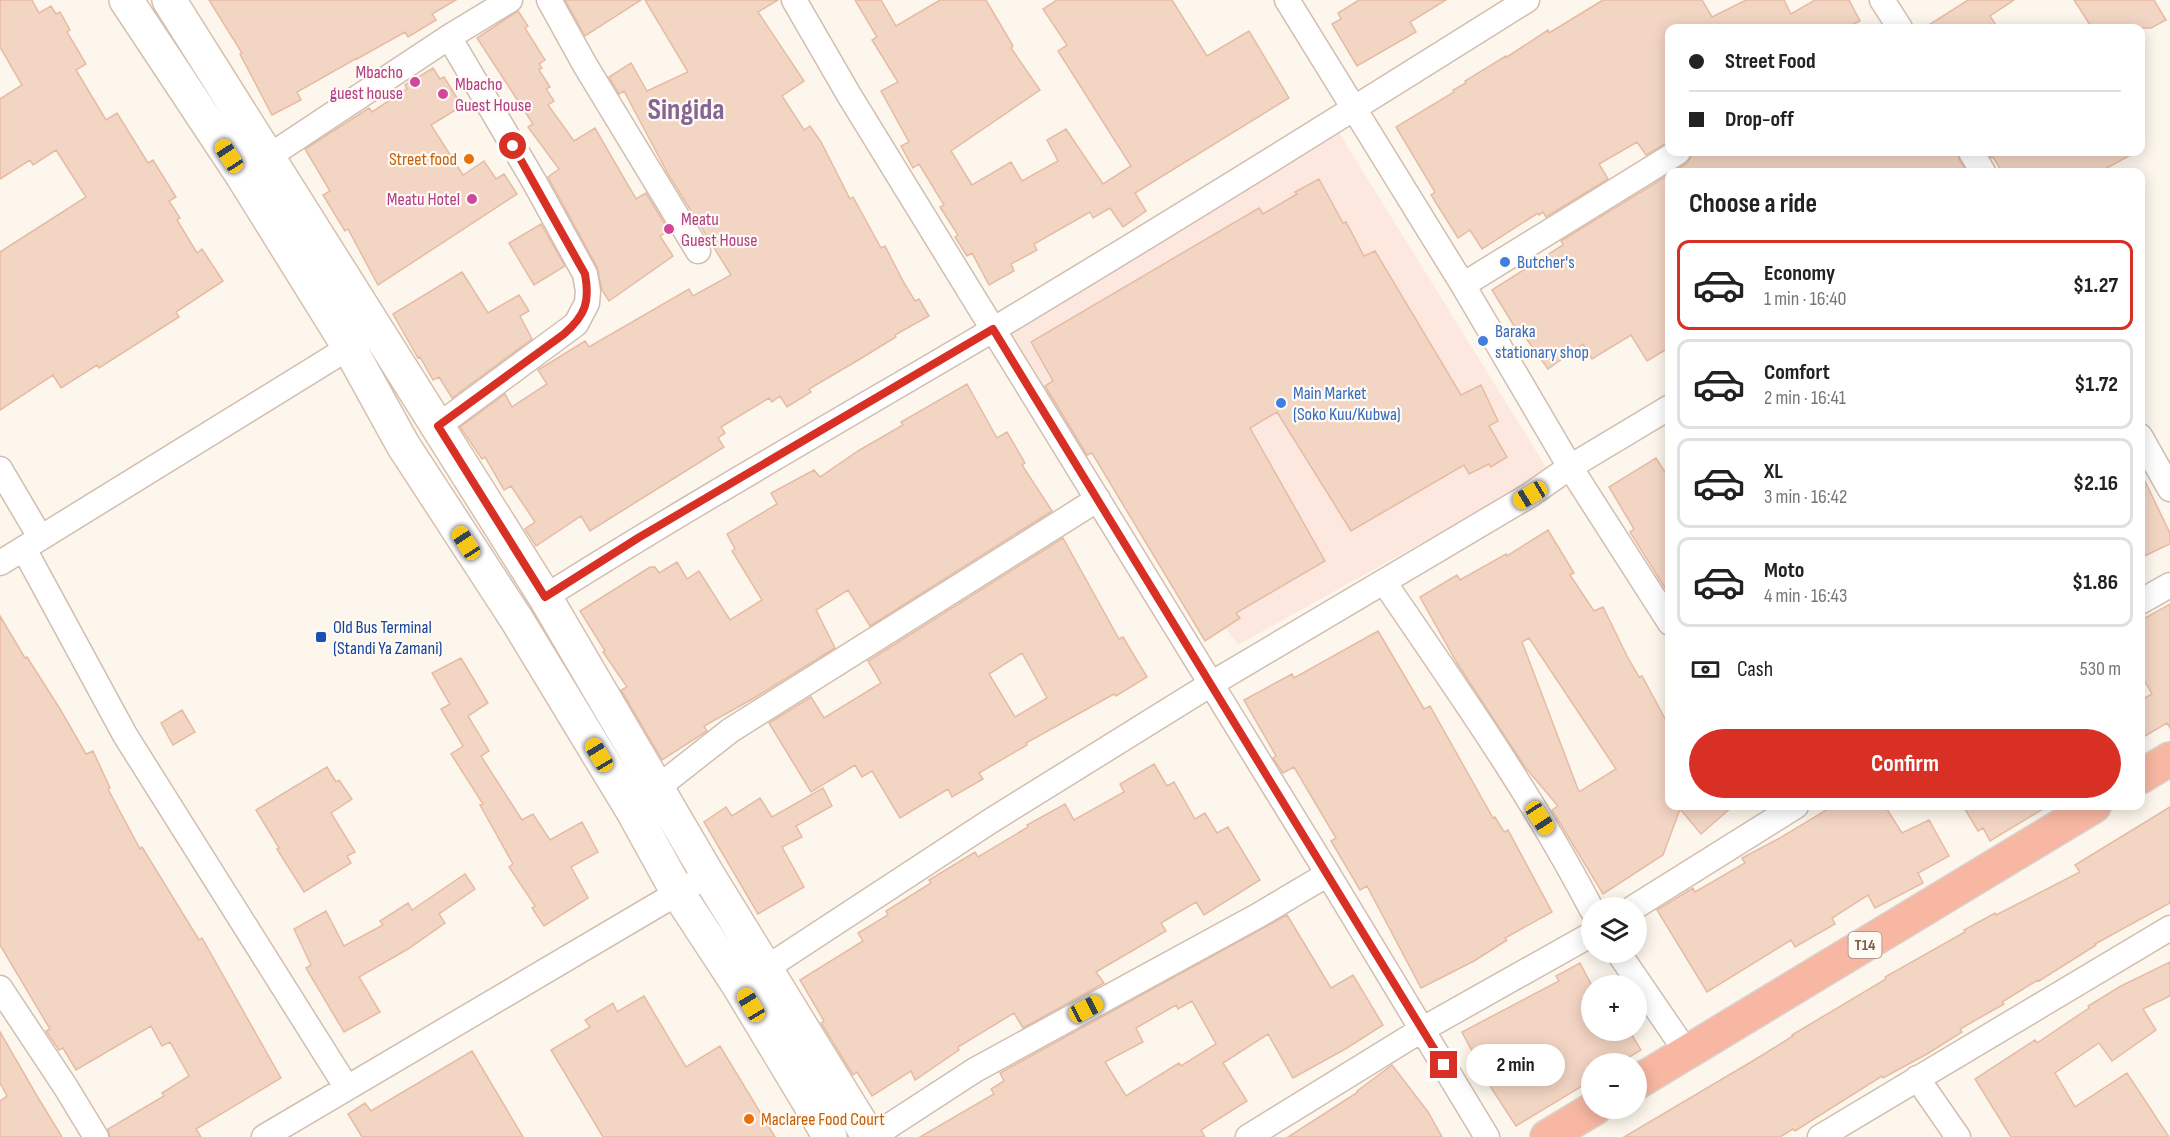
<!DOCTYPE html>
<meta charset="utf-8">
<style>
body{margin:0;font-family:"Sofia Sans Condensed",sans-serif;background:#f2f2f2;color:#222;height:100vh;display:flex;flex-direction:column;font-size:22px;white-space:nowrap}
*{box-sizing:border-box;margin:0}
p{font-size:20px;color:#767676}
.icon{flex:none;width:33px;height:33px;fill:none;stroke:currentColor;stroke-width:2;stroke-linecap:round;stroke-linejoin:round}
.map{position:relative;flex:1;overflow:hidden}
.drawer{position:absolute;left:1665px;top:168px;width:480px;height:642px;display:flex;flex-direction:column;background:#fff;border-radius:12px;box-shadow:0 3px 15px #0003}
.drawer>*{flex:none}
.guide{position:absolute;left:1665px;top:24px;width:480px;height:132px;border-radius:12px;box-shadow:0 3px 15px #0003;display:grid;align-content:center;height:132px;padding:0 24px;background:#fff}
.tools{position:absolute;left:1581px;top:897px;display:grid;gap:12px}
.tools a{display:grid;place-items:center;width:66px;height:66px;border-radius:50%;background:#fff;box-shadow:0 3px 15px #0003;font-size:30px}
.end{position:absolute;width:27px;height:27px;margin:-14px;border:8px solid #d93025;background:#fff;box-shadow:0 0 0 3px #fff}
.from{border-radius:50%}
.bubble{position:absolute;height:42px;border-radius:21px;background:#fff;box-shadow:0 3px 15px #0003;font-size:20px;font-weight:700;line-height:42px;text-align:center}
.car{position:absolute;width:18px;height:36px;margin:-18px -9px;border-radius:8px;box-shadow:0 0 4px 2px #0007;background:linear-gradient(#f5c518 24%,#345 0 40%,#f5c518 0 76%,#345 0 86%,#f5c518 0)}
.guide b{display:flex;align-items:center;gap:21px;height:57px;font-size:22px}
.guide b+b{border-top:2px solid #e0e0e0}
.guide i{width:15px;height:15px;background:#222}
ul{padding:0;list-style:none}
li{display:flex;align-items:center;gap:18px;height:90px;margin:0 12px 9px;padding:0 12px;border:3px solid #e0e0e0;border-radius:12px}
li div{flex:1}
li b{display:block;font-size:22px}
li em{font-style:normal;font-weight:700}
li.current{border-color:#d93025}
li>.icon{width:54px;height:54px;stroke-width:1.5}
h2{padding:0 24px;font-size:27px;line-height:72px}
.pay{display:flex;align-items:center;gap:15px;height:66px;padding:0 24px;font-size:22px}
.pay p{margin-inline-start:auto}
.button{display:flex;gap:12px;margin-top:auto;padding:12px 24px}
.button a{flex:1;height:69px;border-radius:36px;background:#d93025;color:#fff;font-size:24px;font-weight:700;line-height:69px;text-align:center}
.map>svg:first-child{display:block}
.commercial{fill:#fde8e0}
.building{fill:#f3d5c3;stroke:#e6bba3;stroke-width:1.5;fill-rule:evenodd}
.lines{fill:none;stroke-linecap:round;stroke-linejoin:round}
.street-casing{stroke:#d1beb0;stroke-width:27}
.secondary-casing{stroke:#d6c0b0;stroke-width:36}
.highway-casing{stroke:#dad1cd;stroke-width:36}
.street{stroke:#fff;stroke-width:24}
.secondary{stroke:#fff;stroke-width:33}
.highway{stroke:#f7b7a3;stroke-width:33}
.route{stroke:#d93025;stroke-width:8}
.hotel-dot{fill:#d1479c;stroke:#fffaf3;stroke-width:2}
.food-dot{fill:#e8710a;stroke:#fffaf3;stroke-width:2}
.shop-dot{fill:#3f7fe0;stroke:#fffaf3;stroke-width:2}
.transit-dot{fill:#1a4fb4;stroke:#fffaf3;stroke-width:2}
.labels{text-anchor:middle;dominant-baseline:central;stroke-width:4.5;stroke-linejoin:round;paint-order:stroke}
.shield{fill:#fffaf3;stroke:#a28b7f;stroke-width:1.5}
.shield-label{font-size:16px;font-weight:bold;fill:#7a5c4d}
.hotel-label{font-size:18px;fill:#b23c85;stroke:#fffaf3;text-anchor:end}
.food-label{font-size:18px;fill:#c56008;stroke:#fffaf3;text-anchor:end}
.shop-label{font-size:18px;fill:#366cbe;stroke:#fffaf3;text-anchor:start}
.transit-label{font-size:18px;fill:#164399;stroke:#fffaf3;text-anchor:start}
.town-label{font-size:30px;font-weight:bold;fill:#846695;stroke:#fffaf3}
</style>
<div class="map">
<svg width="2170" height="1137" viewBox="0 0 2170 1137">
<rect width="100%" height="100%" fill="#fdf6ec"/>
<!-- commercial -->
<path class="commercial" d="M1333 123 1549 472 1238 645 1003 335Z"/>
<!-- building -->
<path class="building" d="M0 0H32L39 13 51 6 56 14 60 12 70 30 67 32 86 64 76 70 106 120 117 113 148 163 153 160 176 197 169 201 180 218 177 220 197 253 202 249 223 281 176 312 179 317 99 368 97 365 61 388 53 375 0 410V252L86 197 56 150 33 165 30 160 0 179V99L22 85 0 47Z
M209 0H456L432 14 436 20 408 37 405 32 357 59V58L297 92 301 100 272 115 240 54 242 53Z
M565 0H641L585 36Z
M645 0H778L758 12 804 81 782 96 804 130 810 126 821 142 850 199 853 197 881 248 885 246 904 283 915 301 919 299 929 316 895 335 896 337 860 359 809 389 811 392 787 407 780 396 772 402 769 398 721 427 725 433 718 438 724 447 590 531 581 516 536 546 525 529 535 522 511 486 504 490 485 457 482 459 460 427 505 394 512 407 547 384 538 370 585 341 589 347 689 289 693 296 731 275 668 174 624 91 619 94 609 77 631 63 647 91 688 72Z
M855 0H881L896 26 940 0H986L1013 46 1011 48 1040 90 951 151 972 185 1011 162 1022 181 1058 161 1047 140 1066 129 1103 184 1131 166 1058 51 1067 45 1043 9 1057 0H1172L1207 56 1249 31 1289 98 1135 193 1146 211 1123 227 1110 208 1093 218 1090 212 1034 244 1037 250 1011 264 1014 271 989 285 972 253 967 256 955 237 958 235 940 207 944 205 919 164 913 168 901 146 909 142 881 91 898 82 872 40 877 37Z
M1359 0H1446L1410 22 1416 32 1357 66 1332 24 1341 19 1338 13Z
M1603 0H1702L1712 17 1746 0H1784L1791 14 1815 0H1849L1860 21 1846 28H1670V141L1646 155 1637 142 1599 164 1608 179 1546 217 1543 212 1539 215 1538 213 1482 249 1470 230 1458 238 1431 195 1435 192 1396 127 1454 92 1453 90 1466 83 1465 81 1506 56 1507 57 1548 30 1549 33Z
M1968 0H2014L1990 16 1998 28H1924Z
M2074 0H2154L2166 20 2151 28H2092Z
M518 11 528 26 525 28 545 60 539 64 542 68 539 70 550 87 546 89 554 101 548 105 574 141 595 128 636 199 646 193 669 231 660 236 673 256 609 301 602 290 597 267 548 177 559 169 528 127 533 124 477 38Z
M433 68 440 79 444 77 462 106 431 125 463 175 484 161 496 179 504 174 517 194 378 285 348 229 345 231 323 195 330 191 305 149 369 108 372 112 407 89 405 85Z
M1692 152H1957L1959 159 1967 172H1672L1686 164 1690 159Z
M1987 152H2136L2100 172H2002L1993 157 1991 158Z
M1670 174V347L1647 361 1631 335 1592 359 1583 344 1548 369 1518 327 1516 329 1492 290 1563 245 1561 241Z
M1319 179 1343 223 1346 222 1364 256 1375 251 1461 395 1481 385 1498 421 1489 426 1507 457 1491 467 1489 464 1469 474 1464 465 1351 531 1277 412 1250 428 1325 561 1236 613 1240 618 1205 641 1092 453 1087 455 1056 404 1045 386 1053 381 1031 342 1259 208 1263 214 1297 194 1295 192Z
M541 224 565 266 534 285 509 243Z
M462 272 488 313 519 295 529 311 520 316 532 339 452 398 439 377 433 380 420 357 418 358 393 314Z
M967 384 997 438 1007 432 1025 463 1022 465 1052 511 870 626 848 590 816 610 835 648 754 698 704 726 707 731 662 760 621 690 627 687 603 652 605 651 580 611 650 567H655L659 573 677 562 687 579 699 571 730 620 762 600 732 551 735 549 727 534 777 504 771 493 814 470 820 477 858 451 903 425 901 422Z
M1656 458 1670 480V596L1630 532 1634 529 1609 487Z
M2140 471 2170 533V544L2140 558Z
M1548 530 1574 573 1570 575 1594 611 1603 607 1627 656 1639 677 1642 676 1670 728V806H1733L1701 834 1680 809 1663 855 1603 894 1552 810 1558 806 1525 767 1457 663 1420 597 1457 575 1460 580 1506 554 1507 556ZM1529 638 1616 769 1579 792 1522 642Z
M1063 538 1119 639 1123 637 1147 677 1116 696 1114 694 1026 743 1027 745 979 773 983 779 952 797 948 789 900 818 872 771 862 777 855 765 811 792 769 723 811 697 824 718 881 683 868 661ZM1022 653 1047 698 1015 717 989 674Z
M2170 604V728L2167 723 2140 739V701L2152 694 2140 673V621Z
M0 616 25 658 27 657 60 709 86 754 93 751 110 788 108 789 140 849 142 847 199 940 202 938 281 1078 196 1129 201 1137H110L108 1129 164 1096 162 1093 189 1076 170 1042 162 1046 151 1026 76 1070 63 1048 59 1050 46 1031 50 1029 0 945Z
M1378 631 1424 709 1430 706 1493 818 1495 817 1504 832 1508 830 1552 912 1505 938 1507 940 1474 961 1421 988 1367 886 1360 890 1331 841 1336 838 1294 767 1283 773 1273 758 1276 756 1244 700 1292 674 1294 678Z
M461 658 488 703 468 716 489 751 481 756 522 820 533 814 550 840 582 822 598 852 571 867 588 898 544 926 532 908 535 906 509 867 513 864 480 805 483 804 451 754 463 746 441 709 450 704 432 673Z
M182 710 195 732 173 745 161 723Z
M1154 764 1167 786 1174 782 1195 819 1205 813 1217 833 1228 827 1260 880 1204 915 1196 902 1161 923 1166 931 1096 972 1104 983 1023 1028 1014 1013 958 1047 959 1050 915 1080 911 1071 872 1096 857 1072 853 1075 821 1023 824 1021 800 980 863 941 858 933 888 915 886 911 931 883 929 880 975 852 978 857 1028 827 1027 825 1065 804 1074 820 1124 792 1120 784Z
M327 767 336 782 339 780 352 799 331 813 355 852 347 856 351 863 304 892 277 849 279 848 256 810Z
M823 788 832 806 796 826 802 837 782 847 804 887 758 914 704 822 726 807 732 816 760 798 772 817Z
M1833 806H1885L1902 833 1929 820 1949 856 1918 873 1923 883 1875 908 1868 895 1832 918 1835 924 1795 947 1791 940 1707 992 1657 910 1693 888 1695 892 1745 863 1742 858 1778 839Z
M1963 806H2048L1990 841 1983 828 1978 831Z
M2170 807V903L2095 944 2096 945 2039 981 2038 980 2002 1002 2004 1004 1960 1029 1962 1032 1927 1054 1883 1078 1882 1076 1795 1131 1793 1129 1780 1137H1624L1751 1062 1793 1036 1792 1035 1886 979 1885 977 1965 932 1964 930 1995 913 1996 915 2080 872 2075 865Z
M465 874 475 889 439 914 445 923 408 949 359 977 380 1012 344 1032 306 968 311 965 294 929 326 911 344 946 383 925 380 921 408 903 412 910Z
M1287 915 1331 988 1353 975 1383 1025 1347 1048 1293 1078 1268 1034 1223 1063 1247 1101 1201 1130 1205 1137H920L994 1094 991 1089 1004 1081 1000 1073ZM1192 1001 1216 1044 1181 1066 1179 1063 1126 1096 1105 1062 1143 1042 1136 1028 1176 1005 1178 1009Z
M2170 962V996L2143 1009 2156 1030 2112 1061 2099 1043 2055 1073 2075 1107 2127 1073 2169 1137H2011L1975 1079 2035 1040 2037 1043 2089 1008 2088 1006 2121 986Z
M1580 963 1592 986V1030H1629L1641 1050 1618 1064H1592V1080L1516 1126 1492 1089 1462 1032 1559 981 1556 976Z
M644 996 686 1067 720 1046 775 1137H603L551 1050 590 1027 585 1020 613 1003 617 1012Z
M0 1032 37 1096 62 1137H0V1101L7 1096 0 1083Z
M472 1051 523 1137H362L348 1114 365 1103 371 1111Z
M1392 1065 1428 1112 1442 1137H1288L1358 1092 1357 1091Z"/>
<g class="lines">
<defs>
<path id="street" d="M549 0 585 65 698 251
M794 0 849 95 1328 874 1487 1137
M1287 0 1463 285 1570 467 1670 623
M1882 0 1900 28
M1971 152 1983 172
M268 157 449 37 510 0
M1463 285 1678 152
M438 426 576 324 587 303 588 291 585 274 535 183 449 37
M2140 436 2170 489
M0 469 40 537
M24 549 125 735 347 1088
M0 563 361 340
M1384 582C1457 689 1532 795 1592 910
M545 597C691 505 842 419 991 331 1171 223 1349 112 1527 0
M2140 602 2170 585
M657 788 731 730 1098 499
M1633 908 1796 806
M1618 952 1687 1053
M765 969 989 822 1211 684 1530 495 1570 467 1670 407
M0 988 65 1086 96 1137
M1917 1078 1958 1137
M264 1137 708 875
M872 1137 975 1070 1259 915 1328 874
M1248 1137 1423 1029 1592 934
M1820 1137 2170 928"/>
<path id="secondary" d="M126 0 242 175 349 347 403 445 517 620 634 813 678 893 739 986 830 1137
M169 0 545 597 708 875 869 1137"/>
<path id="highway" d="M2140 777 2170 759
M1636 1083 2094 806
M1547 1137 1595 1108"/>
</defs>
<!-- street casing -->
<use href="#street" class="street-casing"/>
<!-- secondary casing -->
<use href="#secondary" class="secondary-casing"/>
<!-- highway casing -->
<use href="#highway" class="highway-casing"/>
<!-- street -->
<use href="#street" class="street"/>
<!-- secondary -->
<use href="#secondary" class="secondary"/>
<!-- highway -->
<use href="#highway" class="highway"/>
</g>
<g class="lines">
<!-- route -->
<path class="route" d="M513 146 585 274C590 301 586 315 564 334L438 426 545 597 638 538 993 329 1444 1065"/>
</g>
<!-- markers -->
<g class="hotel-dot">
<circle cx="415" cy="82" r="6"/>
<circle cx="443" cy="94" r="6"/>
<circle cx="472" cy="199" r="6"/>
<circle cx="669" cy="229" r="6"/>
</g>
<g class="food-dot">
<circle cx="469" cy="159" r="6"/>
<circle cx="749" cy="1119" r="6"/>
</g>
<g class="shop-dot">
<circle cx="1505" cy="262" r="6"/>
<circle cx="1483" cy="341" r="6"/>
<circle cx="1281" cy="403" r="6"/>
</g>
<rect class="transit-dot" x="315" y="631" width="12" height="12" rx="3"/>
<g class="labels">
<!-- shield labels -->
<rect class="shield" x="1848.5" y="932" width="33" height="26" rx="4.5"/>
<g class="shield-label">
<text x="1865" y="945">T14</text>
</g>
<!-- hotel labels -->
<g class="hotel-label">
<text x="403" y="72">Mbacho<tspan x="403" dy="21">guest house</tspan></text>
<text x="455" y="84" text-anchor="start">Mbacho<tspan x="455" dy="21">Guest House</tspan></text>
<text x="460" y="199">Meatu Hotel</text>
<text x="681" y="219" text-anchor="start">Meatu<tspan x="681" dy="21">Guest House</tspan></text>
</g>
<!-- food labels -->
<g class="food-label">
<text x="457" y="159">Street food</text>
<text x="761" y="1119" text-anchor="start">Maclaree Food Court</text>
</g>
<!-- shop labels -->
<g class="shop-label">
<text x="1517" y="262">Butcher's</text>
<text x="1495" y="331">Baraka<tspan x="1495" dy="21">stationary shop</tspan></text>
<text x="1293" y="393">Main Market<tspan x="1293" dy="21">(Soko Kuu/Kubwa)</tspan></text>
</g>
<!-- transit labels -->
<g class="transit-label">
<text x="333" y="627">Old Bus Terminal<tspan x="333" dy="21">(Standi Ya Zamani)</tspan></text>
</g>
<!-- town labels -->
<g class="town-label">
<text x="686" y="110">Singida</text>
</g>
</g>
</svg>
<div class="tools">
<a><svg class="icon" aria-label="layers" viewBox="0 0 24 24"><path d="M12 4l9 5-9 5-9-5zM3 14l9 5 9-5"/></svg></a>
<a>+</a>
<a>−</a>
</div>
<i class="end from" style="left:513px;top:146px"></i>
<i class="end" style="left:1444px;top:1065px"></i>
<div class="bubble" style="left:1466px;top:1044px;width:99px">2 min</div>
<i class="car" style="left:229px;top:156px;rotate:327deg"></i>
<i class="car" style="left:1530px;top:495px;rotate:239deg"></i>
<i class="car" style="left:466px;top:543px;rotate:327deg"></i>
<i class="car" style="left:599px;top:755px;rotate:329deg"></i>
<i class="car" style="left:1540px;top:818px;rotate:147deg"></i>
<i class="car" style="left:751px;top:1005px;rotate:329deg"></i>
<i class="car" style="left:1086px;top:1009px;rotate:62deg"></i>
<div class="guide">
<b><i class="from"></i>Street Food</b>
<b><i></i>Drop-off</b>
</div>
<section class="drawer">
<h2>Choose a ride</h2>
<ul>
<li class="current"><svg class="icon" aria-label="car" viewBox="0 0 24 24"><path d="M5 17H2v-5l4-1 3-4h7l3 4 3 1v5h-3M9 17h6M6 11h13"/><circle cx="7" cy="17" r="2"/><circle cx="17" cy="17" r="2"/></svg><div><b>Economy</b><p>1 min · 16:40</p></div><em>$1.27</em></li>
<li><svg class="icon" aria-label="car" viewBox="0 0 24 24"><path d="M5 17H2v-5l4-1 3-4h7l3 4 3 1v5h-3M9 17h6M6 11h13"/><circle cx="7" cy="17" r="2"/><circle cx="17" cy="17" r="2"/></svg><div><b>Comfort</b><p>2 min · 16:41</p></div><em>$1.72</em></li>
<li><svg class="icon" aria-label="car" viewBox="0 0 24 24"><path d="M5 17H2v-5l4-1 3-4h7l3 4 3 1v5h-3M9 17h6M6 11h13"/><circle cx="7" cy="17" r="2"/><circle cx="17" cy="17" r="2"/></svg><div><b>XL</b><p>3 min · 16:42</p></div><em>$2.16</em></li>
<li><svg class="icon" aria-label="car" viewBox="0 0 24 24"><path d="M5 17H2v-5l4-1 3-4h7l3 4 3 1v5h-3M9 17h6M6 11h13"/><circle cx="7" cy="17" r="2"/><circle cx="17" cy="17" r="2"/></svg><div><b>Moto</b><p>4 min · 16:43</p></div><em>$1.86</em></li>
</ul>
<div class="pay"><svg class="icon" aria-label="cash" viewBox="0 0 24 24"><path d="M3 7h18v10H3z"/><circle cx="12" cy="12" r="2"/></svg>Cash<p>530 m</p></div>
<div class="button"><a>Confirm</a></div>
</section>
</div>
